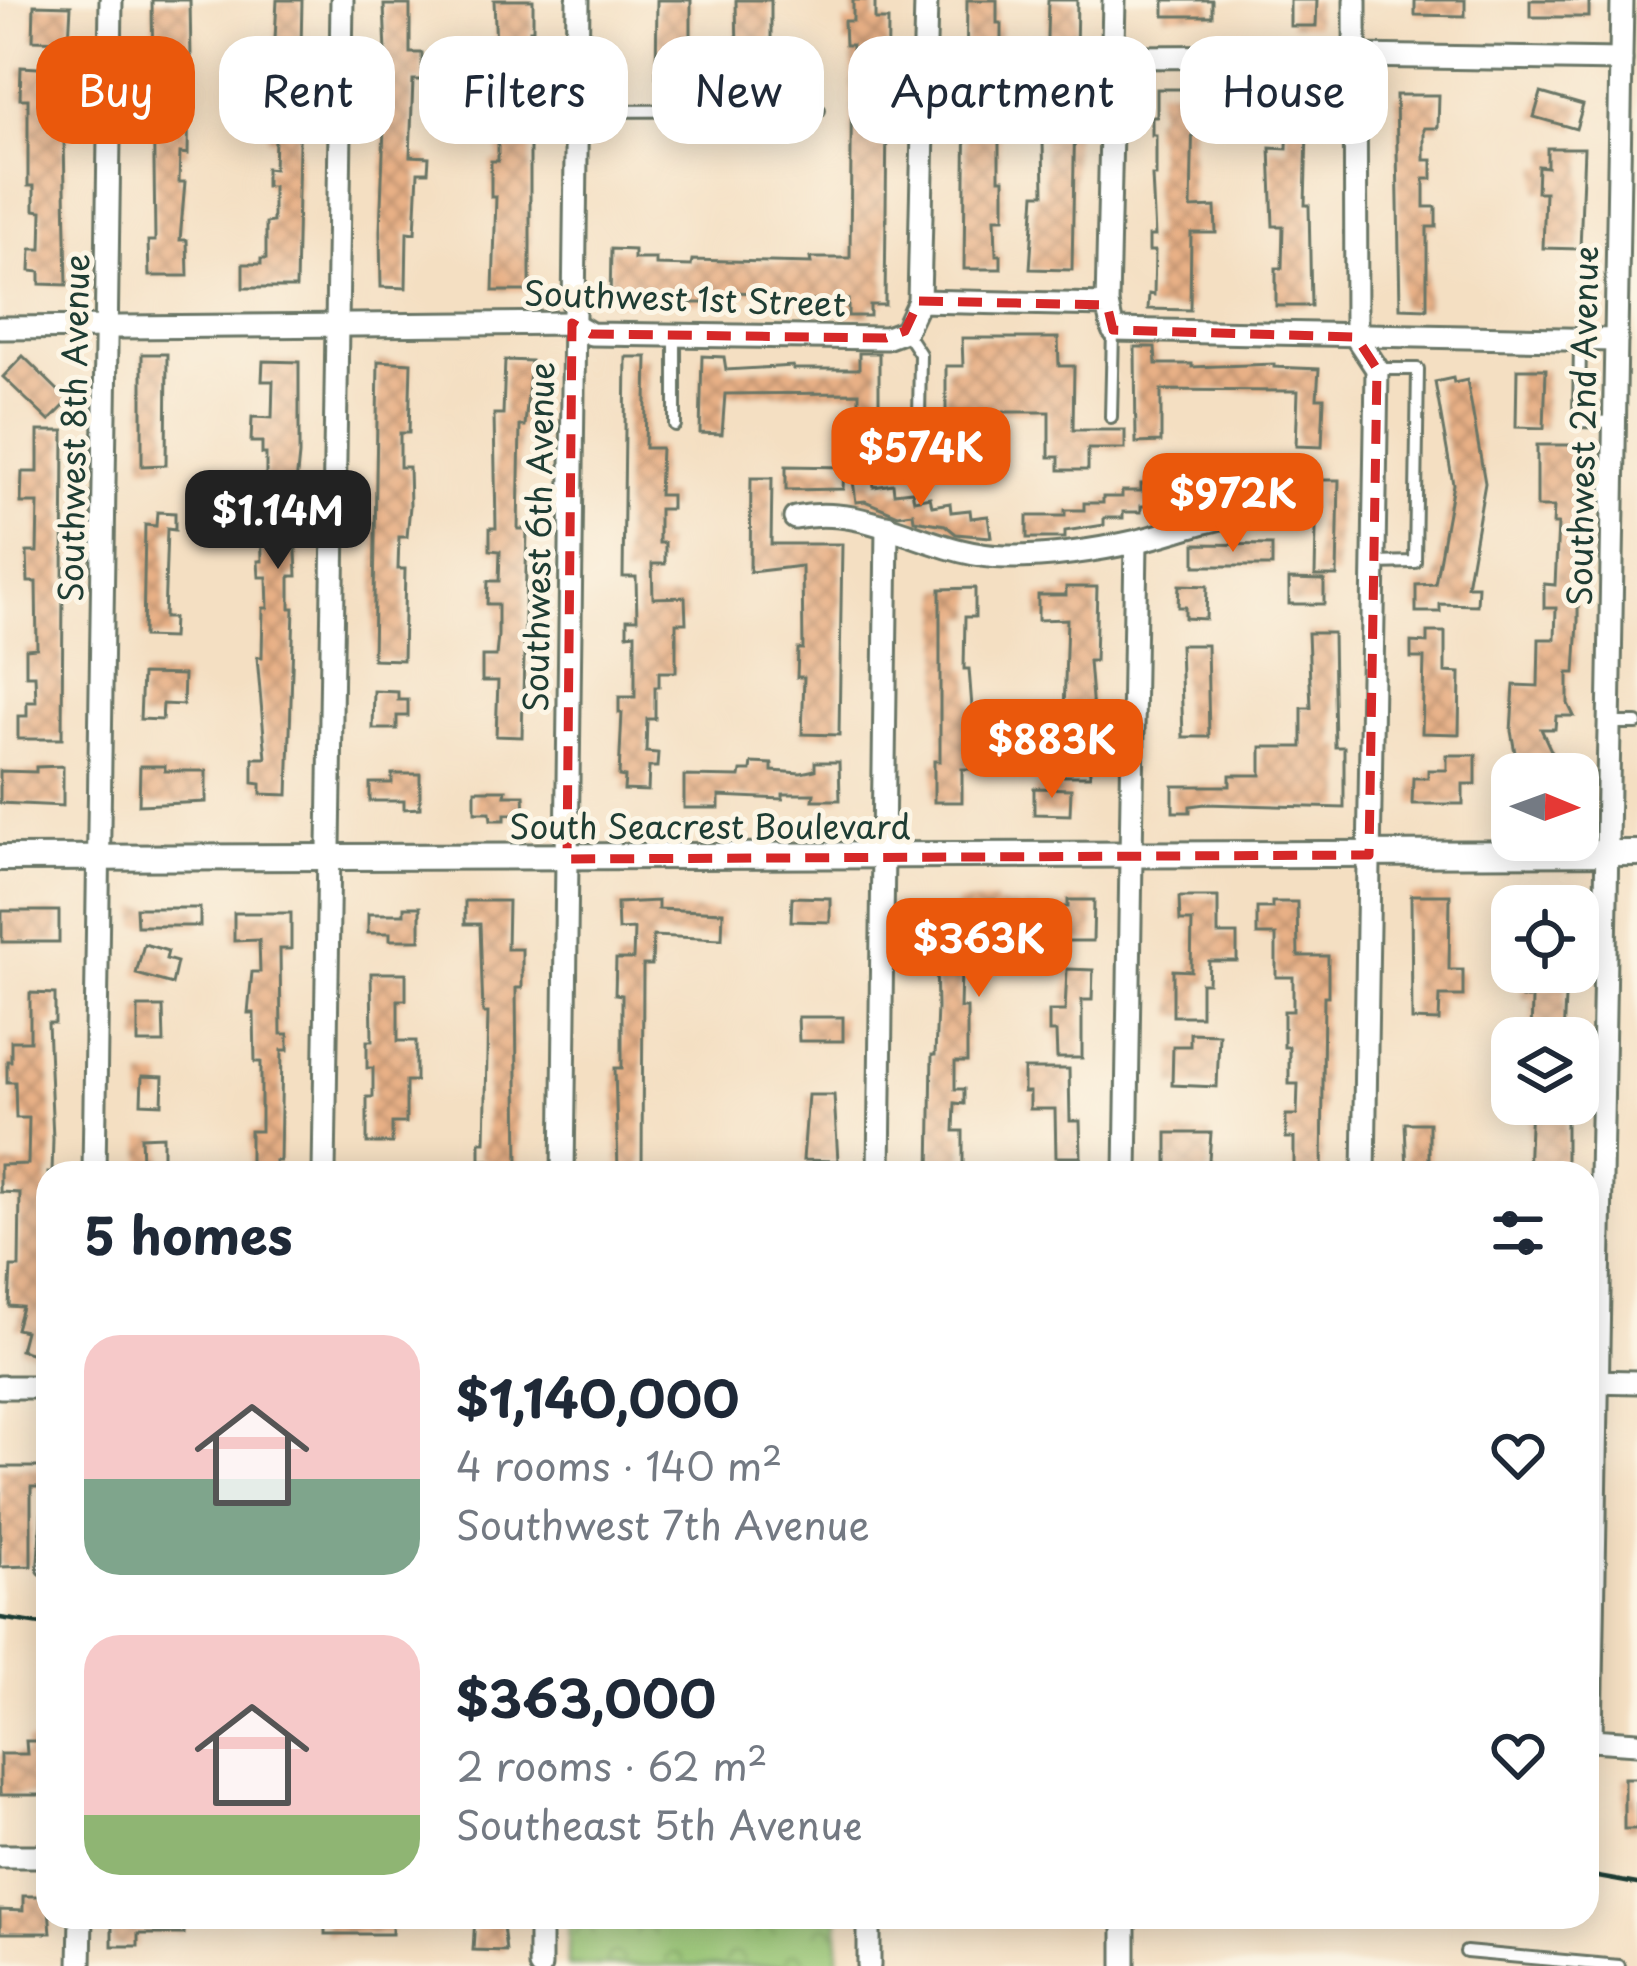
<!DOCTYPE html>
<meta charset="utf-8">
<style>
body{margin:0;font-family:"Playpen Sans",sans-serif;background:#f2f2f3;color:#1f2937;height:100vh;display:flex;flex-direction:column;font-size:45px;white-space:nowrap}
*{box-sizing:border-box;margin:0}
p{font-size:39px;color:#747a83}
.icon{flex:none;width:66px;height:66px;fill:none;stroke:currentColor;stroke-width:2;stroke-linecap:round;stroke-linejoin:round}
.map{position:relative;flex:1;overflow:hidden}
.panel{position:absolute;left:36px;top:1161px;width:1563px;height:768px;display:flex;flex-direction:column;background:#fff;border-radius:36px;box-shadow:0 6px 30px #0003}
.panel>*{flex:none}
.hud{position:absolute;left:36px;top:36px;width:1566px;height:108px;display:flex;gap:24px}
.needle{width:78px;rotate:91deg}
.controls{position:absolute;left:1491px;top:753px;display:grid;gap:24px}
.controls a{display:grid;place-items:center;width:108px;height:108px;border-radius:24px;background:#fff;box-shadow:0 6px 30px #0003;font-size:60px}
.price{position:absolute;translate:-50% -102px;padding:0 27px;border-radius:24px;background:#ea580c;color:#fff;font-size:39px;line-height:78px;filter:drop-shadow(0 3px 6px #0008)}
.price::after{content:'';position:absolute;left:50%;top:72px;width:36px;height:27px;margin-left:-18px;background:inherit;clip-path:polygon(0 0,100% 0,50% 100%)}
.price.current{background:#222;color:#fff}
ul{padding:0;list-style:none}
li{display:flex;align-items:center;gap:36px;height:300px;padding:0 48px}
li span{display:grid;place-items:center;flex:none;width:336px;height:240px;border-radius:36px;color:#555}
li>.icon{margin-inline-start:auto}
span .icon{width:144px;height:144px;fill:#fffc;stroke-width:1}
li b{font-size:51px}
h2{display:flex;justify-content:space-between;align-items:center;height:144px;padding:0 48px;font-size:51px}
.pill{padding:0 42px;border-radius:36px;background:#fff;box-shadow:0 6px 30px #0003;font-size:42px;line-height:108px}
.pill.current{background:#ea580c;color:#fff}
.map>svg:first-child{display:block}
</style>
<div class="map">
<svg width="1637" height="1966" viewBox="0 0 1637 1966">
<defs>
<pattern id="park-crowns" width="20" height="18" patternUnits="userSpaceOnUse" patternTransform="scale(3)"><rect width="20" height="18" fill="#98c674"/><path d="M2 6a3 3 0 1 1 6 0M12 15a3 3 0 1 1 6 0" fill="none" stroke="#7ba260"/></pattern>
<pattern id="building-cross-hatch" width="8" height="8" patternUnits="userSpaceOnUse" patternTransform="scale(3)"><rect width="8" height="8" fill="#e8b086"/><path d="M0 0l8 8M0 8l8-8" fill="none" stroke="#bb906e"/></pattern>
</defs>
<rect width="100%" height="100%" fill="#fcf5e5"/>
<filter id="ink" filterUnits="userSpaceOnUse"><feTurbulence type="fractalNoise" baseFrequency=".00833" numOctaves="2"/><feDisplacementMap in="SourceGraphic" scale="24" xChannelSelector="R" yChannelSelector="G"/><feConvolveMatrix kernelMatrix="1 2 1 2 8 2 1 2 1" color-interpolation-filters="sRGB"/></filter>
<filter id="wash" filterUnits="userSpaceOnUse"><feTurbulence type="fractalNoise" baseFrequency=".004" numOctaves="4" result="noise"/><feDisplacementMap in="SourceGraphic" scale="48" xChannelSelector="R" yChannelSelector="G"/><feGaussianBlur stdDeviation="2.7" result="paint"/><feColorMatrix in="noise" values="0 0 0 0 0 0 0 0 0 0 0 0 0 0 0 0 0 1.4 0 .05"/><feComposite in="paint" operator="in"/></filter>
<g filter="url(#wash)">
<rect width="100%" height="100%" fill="#f4dfc2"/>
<!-- park -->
<path fill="url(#park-crowns)" stroke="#5c8254" stroke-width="3" d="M569,1917h269v49h-270z"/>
<g id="blocks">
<!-- building -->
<g fill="url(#building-cross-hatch)">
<path d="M152,0h38l1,59h-10v26h8l-1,69 -8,-1 -1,29h6l-5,58h7l1,36h-39l-1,-35h7z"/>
<path d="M277,0h25l-6,288h-53v-24h18v-5h5v-36l7,-1v-36h-7v-18l8,1 1,-30h-7v-33h-10l1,-27h14z"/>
<path d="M494,0h39v30h-3v261h-37l3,-94h-5v-36h7v-65z"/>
<path d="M657,0h34v54h46l-1,-54h35v54l22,5v19l-41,3v9h-17v-12l-79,-1z"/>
<path d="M853,0h22v20h13l-3,285h-15v11h-22v-16l-85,2v-9l-33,-1 -25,1v10h-95l1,-54 23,1v9h22v6l35,1 1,-6 119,3 -1,-5h40l2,-213h-7l-1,-24h9z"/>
<path d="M967,0h30v23h4v36h-6l-1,70h5v50h5v39h-9l1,37h5v14h-37z"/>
<path d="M1048,0h29l-5,270 -42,-1 5,-75h9l-2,-106h-6v-15h10z"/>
<rect x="1164" y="0" width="48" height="16"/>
<path d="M1290,0h27l-1,26h-26z"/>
<path d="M1415,0h50v16l-50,-1z"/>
<rect x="1530" y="0" width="59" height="17"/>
<path d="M34,5l37,1 -2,35 -36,-1z"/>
<path d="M384,5h26v48h12v27h-9l-3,76 19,1 -1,15h-10l-3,61 -8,-1 -1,56 -25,-1 -1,-56 5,-130h3z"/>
<path d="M21,67l50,3v70h-7l3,145 -27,-1v-12l-10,-1 1,-22h10l1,-38 -8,-1v-24h-6v-87h-8z"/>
<path d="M1200,85h18v23h-25l-2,100 24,-1 1,26h-25l-1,77 -42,-1 1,-15 5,1 1,-44h-6v-15h6l-3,-60h4v-41h-4v-18h5v-28h43z"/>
<path d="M1291,87l24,1 -2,41h-6l-2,76h4l2,101h-35v-38h6l1,-42h-10l-3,-78 17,1 1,-39h-9v-16h12z"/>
<path d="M1541,93l42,12 -7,24 -42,-12z"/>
<path d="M1396,95h43l-1,33h-14v32h8v19h-8v28h12v20h-9v82l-27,-1z"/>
<path d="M1547,148h37l-4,101 -37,-1 2,-56h-8l1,-26 9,1z"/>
<path d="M962,338h96l1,28h15l-1,64h52v19h-37v21h-29v-13h-10v-45h-78l1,46h-39l1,-8 -75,-5v-52l-134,1 -3,40 -22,-1 2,-77 22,1 2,13 67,-4v3h66v-16h20v77h67v-64h17z"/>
<path d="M1135,347h20l1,17h36v3l82,-3v3l45,2 -2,29h7l-2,49 -26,-1 2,-55 -137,-1v52l-25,1z"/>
<path d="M142,354h25l-1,111 -24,1z"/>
<path d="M23,356l46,45 -20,20 -46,-44z"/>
<path d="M626,357h21l-2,91h16l-2,47h12v14h-12v34h6v21h-13l1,34 32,-1 1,26h-10v49h-17v15h-4v32h-8l-1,33 12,1 -1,14h-8l-1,24 -24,-1 1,-13 -6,-1 3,-63h-3v-16h16v-64l-8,1v-15h10l-1,-42h-13z"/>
<path d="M505,360l26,1 -6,65h-5l-2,103h9l-5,208 -26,-1 2,-55h-16v-25h14l2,-20v-32h-11l1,-23h11l1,-30 -10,-1v-22h6l-2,-114h9z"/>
<path d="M263,361l36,1v93l-5,48 3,73h-7v32h4l-6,187 -27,-1v-10l-8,-1v-25h13l-9,-101h5l1,-49h5l-1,-31h-8l-1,-16h4l-1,-50h5v-57h-4v-12h-11l1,-25 20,1 1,-37h-11z"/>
<path d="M378,361l33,2 -2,70h-9v34h9l1,39 -3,31h-8l-1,32h7l-2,91 -30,-1z"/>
<path d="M1517,369h29l-2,59 -28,-1z"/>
<path d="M1453,378l1,5 13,-3 18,103 -18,103h11l-1,19 -37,-1v8h-24v-27l19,-1 18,-100 -18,-102z"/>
<path d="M38,431h26l-2,308h-44v-23h9v-14h9l-1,-27h-9v-26l11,-1 -1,-66h-8l-1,-30h10l1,-49h-17l1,-31h16z"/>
<path d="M1537,445h42l-1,177 -3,51h-7v31l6,12h-18l-1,13h-14l21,45h-43l-8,-43 3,-46 24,1 1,-47h16l1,-31h-12v-24l11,1 3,-61h-5l1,-17h-17z"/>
<path d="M1267,463l1,7 36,-3 1,22 -39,3v-8l-47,3 1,6 -60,6v7h-19v6h-18v6h-19v7l-39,6v7h-38v-22h38v-6h19v-7h19v-6h19v-6h19v-7h19v-6h30v-10z"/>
<path d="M786,466l58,1 -1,22 -57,1z"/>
<path d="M751,478h21l-1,66h71l-3,191 -37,-1 2,-57h-7l1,-28h5l-1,-83 -52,6z"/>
<path d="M873,478l1,9 19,-3 1,9 18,-2 2,9 16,-3 2,9 18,-3 1,9 19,-2 1,8 17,-2 3,21 -35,-3 -11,-9 -31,-5 -1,-7 -15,2 -33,-14 -9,1 -3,-21z"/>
<path d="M1317,480h22l-2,96h-22z"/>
<path d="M157,512l18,1v17l-8,-1 -3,89h9l-1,20 -29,-1 2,-112 11,1z"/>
<path d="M1195,544l77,1v21h-77z"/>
<path d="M1289,579l35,1v24h-35z"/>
<path d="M1179,585l28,1 -1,33 -21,-1v-11h-7z"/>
<path d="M1066,587h31l-2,74h-6l4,51h-5l2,64h-28l5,-157 -29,1v-25h28z"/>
<path d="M975,588v29h-10l-1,52h5l6,77h25l1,23h-39v33h-28v-41h6v-172z"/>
<path d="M1427,632h18v40l15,1 -1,61 -37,-1 2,-75h-13v-16l16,1z"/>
<path d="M1308,633h25l2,114h9v61l-139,-4 -15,2v6h-17v-26h57v-11h31v-28h41v-39h9z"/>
<path d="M1180,645h27l2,92h-26z"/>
<path d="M142,674l42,1 -1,30 -20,-1 -1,16 -22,-1z"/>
<path d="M374,691l24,1v8h10v16h-11v13h-24z"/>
<path d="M1447,755h29v29h-13v20h-51l1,-26h15v-8h19z"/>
<path d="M815,762h24l1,38h-27l1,-6h-31v5l-64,-3v12h-35v-32l56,1 1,-6h10l1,-8 20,1v7l29,2 14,-3z"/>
<path d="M63,766v40l-63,-3v-32l36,1v-5z"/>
<path d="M140,766h25v5h41v31l-67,3z"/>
<path d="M392,774h28v34l-16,1v-8h-34v-18h22z"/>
<path d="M1034,788l37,1 -1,26 -36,-1z"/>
<path d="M475,790h31l-1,5h19l1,19h-20v6h-14l-1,-8h-15z"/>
<path d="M1546,893l45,1v12h-46z"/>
<path d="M1411,895h39l-1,75h14v26h-23l-1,25 -27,-1z"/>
<path d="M792,897l38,1v24l-39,-1z"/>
<path d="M1179,897h39v37h19v27h-28l-1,22h-7v33h-28v-46l18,1 1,-50h-12z"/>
<path d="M995,900l1,5 72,2v-7h26l-1,41h-60v-8h-16l1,-6 -56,2 -2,79h7v54h-12v27h9v15l-9,-1 -1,28h9v42h-33l2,-118h3l2,-47 -2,-100h22v-6z"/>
<path d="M465,901h43l-1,48h15v39h-6l2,181 -6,4h-23v-13h-9v-18h5l3,-129h-5l-3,-89h-15z"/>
<path d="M658,901v8l65,3 -1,27 -69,-3 -1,29h-9l-1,203 -24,1 -3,-101h7v-73l-7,-1 1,-35h17l1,-30 -16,1 -1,-27z"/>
<path d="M1272,902h25l1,54h30v40h-4l-2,177h-28v-35h-8v-23h11l1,-31h-9v-37h-5v-36h9v-34h-17v-42h-19v-27h15z"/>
<path d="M404,907h16v33h-30v-7h-22v-19h36z"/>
<path d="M136,908h64v18h-63z"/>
<rect x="2" y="911" width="57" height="31"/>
<path d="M234,913h57v36h-11l1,85h7v16h-6l-2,111h-5l1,12h-26v-42h11v-69h-6l-1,-49h-6l4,-41h8l-1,-32 -25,1z"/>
<path d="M144,944l24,7 -2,8 11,3 -5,22 -36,-10z"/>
<path d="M1067,969l26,1 -1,30h-10v58h-25l-1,-26h-7v-21h16z"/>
<path d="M1522,972h35v6h9l-3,60h-32l1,-40h-10z"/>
<path d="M371,973h35v27h-8v41h18v40h-10v42h-14v20h-25v-46h6v-29h-6v-27h5z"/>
<path d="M30,993l25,1v29h-7l5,116 -1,34h-4v171l-4,13 -24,-7 5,-19 -9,-2 6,-22 -13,-1 2,-39h8l1,-74 -20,-1v-27l28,-1 1,-46h-13l-1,-36h-8v-21h4v-20h19z"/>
<path d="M138,1007h25l1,36h-26z"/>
<path d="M798,1017h45v24h-44z"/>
<path d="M1190,1033l29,1 -2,53 -45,-2 1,-39h17z"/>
<path d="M1024,1069h45l1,52h10l1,36h-25l-1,-48h-25v-17h-6z"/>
<path d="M142,1076l21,1 -1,27 -21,-1z"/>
<path d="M808,1095h26l4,66 -35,-1z"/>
<path d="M1531,1104h35v69h-38z"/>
<path d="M1405,1123h24v50h-22z"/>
<path d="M1167,1133h44l-3,40h-41z"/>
<path d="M163,1136v27h-21l-1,-26z"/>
<path d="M0,1467h48v20h-17v79l-31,1z"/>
<path d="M26,1741h22v54h-48v-41h27z"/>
<rect x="1624" y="1778" width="13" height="51"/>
<path d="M23,1896h25l3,37h-51v-23l23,1z"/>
<path d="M112,1917h73l-1,17h-46v12h-26z"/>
<rect x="325" y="1917" width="67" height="17"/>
<path d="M475,1917h27l4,34 -33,-1z"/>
</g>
</g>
</g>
<g filter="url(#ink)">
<use href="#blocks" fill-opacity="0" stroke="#6a7666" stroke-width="3"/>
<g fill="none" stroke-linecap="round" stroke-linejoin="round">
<!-- service casing -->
<g stroke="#6a7666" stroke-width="16">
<g id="service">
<path d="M576,111l243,-1"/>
<path d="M905,331l15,23 -1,66"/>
<path d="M1580,339l-1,82 35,1"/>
<path d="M1111,417l2,-87"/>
<path d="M675,425v-90"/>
<path d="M1374,563l41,-1 3,-193h-41"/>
<path d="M1608,723h29"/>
<path d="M44,1569l4,-59"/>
<path d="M1466,1952l153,14"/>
</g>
</g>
<!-- minor casing -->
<g stroke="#6a7666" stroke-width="27">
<g id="minor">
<path d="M1355,0l1,337 21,32 -13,804"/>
<path d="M1622,0l-31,1740 46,3"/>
<path d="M1113,57l241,-1 267,4"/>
<path d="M919,301l7,-301"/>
<path d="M1107,305l7,-305"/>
<path d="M0,328l572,-5 19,11 295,4 19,-7 14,-30 188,4 6,25 503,10"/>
<path d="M795,518c77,-16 140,41 215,39 40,0 88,-7 128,-16 46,-11 86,-30 134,-27"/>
<path d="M94,1173l17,-1173"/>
<path d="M324,1173l18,-1173"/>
<path d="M563,1173l15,-1173"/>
<path d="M879,1173l8,-647"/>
<path d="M1126,1173l10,-631"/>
<path d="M1587,1381l50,1"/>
<path d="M0,1387h48"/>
<path d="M0,1856h48"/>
<path d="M1124,1917v49"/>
<path d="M80,1966l1,-49"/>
<path d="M540,1966v-49"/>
<path d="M869,1966v-49"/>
</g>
</g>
<!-- tertiary casing -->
<g stroke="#6a7666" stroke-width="30">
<path id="tertiary" d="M0,858l1637,-5"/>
</g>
<!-- service -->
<use href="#service" stroke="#fff" stroke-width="10"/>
<!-- minor -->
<use href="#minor" stroke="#fff" stroke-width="21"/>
<!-- tertiary -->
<use href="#tertiary" stroke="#fff" stroke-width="24"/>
<!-- rail -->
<g stroke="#1f3d34" stroke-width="4.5">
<path d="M0,1618l48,7"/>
<path d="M1587,1875l50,9"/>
</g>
</g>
</g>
<!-- marked area -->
<path fill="none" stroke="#d62828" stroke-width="9" stroke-dasharray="24 15" stroke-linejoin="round" d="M919,301l188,4 6,25 243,7 21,32 -8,486 -802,4 5,-536 19,11 295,4 19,-7z"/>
<g text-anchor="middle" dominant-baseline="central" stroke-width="10" stroke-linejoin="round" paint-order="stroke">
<!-- street labels -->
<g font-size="33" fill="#1f3d34" stroke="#fcf5e5">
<text transform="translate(685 297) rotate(2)">Southwest 1st Street</text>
<text transform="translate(1581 426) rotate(-89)">Southwest 2nd Avenue</text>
<text transform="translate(72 428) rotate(-89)">Southwest 8th Avenue</text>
<text transform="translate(537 537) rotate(-89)">Southwest 6th Avenue</text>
<text x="710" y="825">South Seacrest Boulevard</text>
</g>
</g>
</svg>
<div class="controls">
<a><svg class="needle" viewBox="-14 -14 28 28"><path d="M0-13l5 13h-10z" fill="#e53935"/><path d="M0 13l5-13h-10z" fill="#747a83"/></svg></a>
<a><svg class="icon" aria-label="locate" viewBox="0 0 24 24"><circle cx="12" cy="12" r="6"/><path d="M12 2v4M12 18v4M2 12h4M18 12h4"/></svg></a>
<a><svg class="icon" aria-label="layers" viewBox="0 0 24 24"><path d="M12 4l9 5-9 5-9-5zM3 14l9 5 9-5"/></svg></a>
</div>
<b class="price" style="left:921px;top:509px">$574K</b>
<b class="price" style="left:1233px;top:555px">$972K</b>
<b class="price current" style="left:278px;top:572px">$1.14M</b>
<b class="price" style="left:1052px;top:801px">$883K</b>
<b class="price" style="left:979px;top:1000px">$363K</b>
<div class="hud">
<a class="pill current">Buy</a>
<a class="pill">Rent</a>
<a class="pill">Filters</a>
<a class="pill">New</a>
<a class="pill">Apartment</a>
<a class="pill">House</a>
</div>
<section class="panel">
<h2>5 homes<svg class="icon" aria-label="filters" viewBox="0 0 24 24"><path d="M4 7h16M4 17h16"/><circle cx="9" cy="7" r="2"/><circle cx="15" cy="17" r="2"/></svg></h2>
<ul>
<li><span style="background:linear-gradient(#f6c9c9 60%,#7fa58c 0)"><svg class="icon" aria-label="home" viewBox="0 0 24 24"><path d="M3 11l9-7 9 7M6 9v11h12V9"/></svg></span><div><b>$1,140,000</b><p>4 rooms · 140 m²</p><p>Southwest 7th Avenue</p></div><svg class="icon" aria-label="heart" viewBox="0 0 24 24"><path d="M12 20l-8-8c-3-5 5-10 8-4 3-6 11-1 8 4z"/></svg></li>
<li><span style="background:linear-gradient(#f6c9c9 75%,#8fb573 0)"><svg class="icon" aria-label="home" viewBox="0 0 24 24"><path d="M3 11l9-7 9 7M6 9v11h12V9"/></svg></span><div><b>$363,000</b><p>2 rooms · 62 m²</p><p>Southeast 5th Avenue</p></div><svg class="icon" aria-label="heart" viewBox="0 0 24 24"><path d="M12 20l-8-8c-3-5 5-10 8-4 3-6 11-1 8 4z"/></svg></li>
</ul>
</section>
</div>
